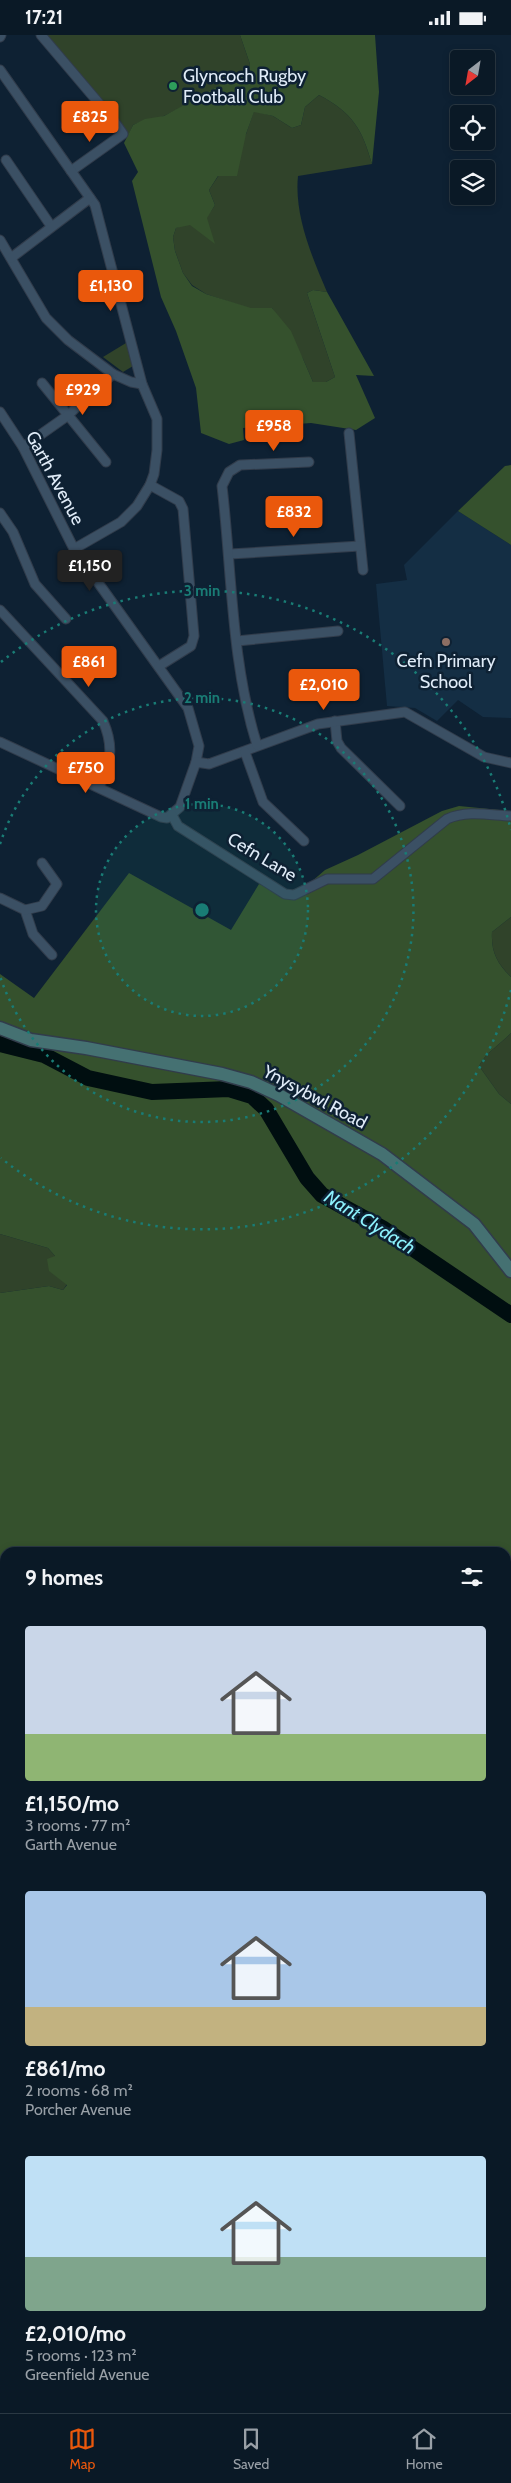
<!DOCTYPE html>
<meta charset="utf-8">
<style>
body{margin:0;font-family:Cabin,sans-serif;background:#182632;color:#f1f3f6;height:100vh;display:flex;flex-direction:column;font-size:19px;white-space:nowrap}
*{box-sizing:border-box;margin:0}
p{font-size:16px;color:#99a0a7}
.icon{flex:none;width:28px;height:28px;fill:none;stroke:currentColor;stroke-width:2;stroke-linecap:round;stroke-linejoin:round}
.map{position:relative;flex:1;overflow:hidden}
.details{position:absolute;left:0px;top:1512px;width:511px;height:866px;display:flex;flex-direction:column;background:#0a1926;border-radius:15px 15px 0 0;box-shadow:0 2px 8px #0003,0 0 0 1px #2a3843}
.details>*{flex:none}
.needle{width:32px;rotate:211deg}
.fabs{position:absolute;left:450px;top:15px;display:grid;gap:10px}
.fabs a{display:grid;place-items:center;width:45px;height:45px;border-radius:5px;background:#0a1926;box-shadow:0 2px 8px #0003,0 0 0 1px #2a3843;font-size:25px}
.price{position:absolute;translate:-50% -42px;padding:0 11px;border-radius:5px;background:#ea580c;color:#fff;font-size:16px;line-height:32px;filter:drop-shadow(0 1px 2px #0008)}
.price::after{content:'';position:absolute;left:50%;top:30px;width:15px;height:11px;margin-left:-8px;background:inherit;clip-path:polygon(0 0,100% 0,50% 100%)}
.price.active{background:#222;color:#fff}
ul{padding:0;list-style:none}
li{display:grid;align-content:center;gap:10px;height:265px;padding:0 25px}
li span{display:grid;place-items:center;height:155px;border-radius:5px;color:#555}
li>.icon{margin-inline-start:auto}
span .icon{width:90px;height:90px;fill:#fffc;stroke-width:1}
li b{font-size:21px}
h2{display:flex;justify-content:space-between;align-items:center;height:60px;padding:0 25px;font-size:21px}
.status{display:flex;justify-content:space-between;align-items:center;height:35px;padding:0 25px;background:#0a1926;direction:ltr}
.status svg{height:14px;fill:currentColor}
.tabs{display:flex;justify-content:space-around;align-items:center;height:70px;border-top:1px solid #2a3843;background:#0a1926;font-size:14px;color:#99a0a7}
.tabs a{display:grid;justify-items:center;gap:2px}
.tabs .active{color:#ea580c}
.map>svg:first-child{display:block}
</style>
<div class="status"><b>17:21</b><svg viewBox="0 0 49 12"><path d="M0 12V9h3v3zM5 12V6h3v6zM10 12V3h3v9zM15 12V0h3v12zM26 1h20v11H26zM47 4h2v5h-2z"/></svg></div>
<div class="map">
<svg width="511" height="2378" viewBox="0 0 511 2378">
<rect width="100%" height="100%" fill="#0e2133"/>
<!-- built -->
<path fill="#142e44" d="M458,476l53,34v173l-28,-1 -25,-17 -21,21 -22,-13 -28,-2 -11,-122 31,-4 -3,-15z"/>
<!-- green -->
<g fill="#30432a">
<path d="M45,0h195l10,29 -3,12c-30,6 -53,26 -81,39 -10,5 -22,5 -33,10l-5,11 -7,-14z"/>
<path d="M319,60c34,18 43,34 53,69l-74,12c-4,39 14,81 29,116l-14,-2 -6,3 28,84 -9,5h-13l-10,-23 -31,-51 -21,1 -45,-15 -14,-9 -9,-12 -8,-22 -2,-14 3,-9c18,-7 27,-3 39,-23l-6,-15 37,-56 8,-23 19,5 19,12 9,-3 4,-18z"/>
<path d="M126,308l7,23 -10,6 -20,-15z"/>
<path d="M511,882v60c-14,-14 -20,-25 -19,-45z"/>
<path d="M511,998v71l-12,-10 -20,-28c7,-14 21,-21 32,-33z"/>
<path d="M0,1199l48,14 7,8 -5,15 17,13 -4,6 -14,-4 -49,7z"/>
<path d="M5,1566v314l-5,-2v-308z"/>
<path d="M0,2224l5,5v145h456l14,3 2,-3h29v-97l5,-6v107h-511z"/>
</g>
<!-- forest -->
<g fill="#35512d">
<path d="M240,0h135l4,57 -7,72c-10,-35 -19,-51 -53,-69l-14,12 -4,18 -9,3 -19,-12 -19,-4 -8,22 -9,42h-19l-9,14 6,15 -8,13 8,26 -25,-19 -14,3 -3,9 2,14 8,22 9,13 14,8 45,14h21l19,23 22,51h13l9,-5 -28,-84 6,-3 14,2 47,84 -18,-1 19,43 -19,12 -45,-7 -68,5 1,12 -15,4 -28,-11 -5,-45 -20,-57 -15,-34 -29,-116 6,-9 -14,-29 9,-18 12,-6 19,-3 65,-36 18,-4 3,-12z"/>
<path d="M511,430v80l-53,-34 47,-45z"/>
<path d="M459,771l52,5v106l-19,15c-1,20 5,31 19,45v56c-11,12 -25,19 -32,33l20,28 12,10v1202l-5,6v-759h-501v48l-5,4v-312l49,-7 14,4 4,-5 -18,-14 -2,-12 8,-3 -7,-8 -48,-14v-260l34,24 95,-125 102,57 28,-46 38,10 28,-24 33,-15 84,-44z"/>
</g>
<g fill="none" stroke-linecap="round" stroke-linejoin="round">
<!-- river -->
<path stroke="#000e10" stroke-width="16" d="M0,1009l44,11 44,23 64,14 77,-3 23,7 14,13 41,69 15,17 62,34 127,86"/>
<!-- street casing -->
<g stroke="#313c4b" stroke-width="11">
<g id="street">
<path d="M41,0l73,86 9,13 -52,37"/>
<path d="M0,2l1,-2"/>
<path d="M0,35l95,135 47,179 15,35v31l-3,24 -4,11 -13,21 -16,16 -47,27"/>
<path d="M6,125l45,66"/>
<path d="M0,205l46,78 22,22 45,34 18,8 11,2"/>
<path d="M11,223l79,-60"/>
<path d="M42,348l64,79"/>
<path d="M0,377l23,35 51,102 114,159 11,38 -3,16"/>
<path d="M349,398l14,137"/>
<path d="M23,412l44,-31 46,-42"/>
<path d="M150,450l29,16 4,8 11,127 -3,10 -32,20"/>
<path d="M0,478l13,19 22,52 31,35"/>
<path d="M230,519l130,-8"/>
<path d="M0,575l103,111c11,25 8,42 -4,66"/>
<path d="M237,606l101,-10"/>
<path d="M335,686l2,20 4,7 59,58"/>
<path d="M0,707l161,75 6,1 13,-11 16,-45 13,2 109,-40 87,-12 79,45 27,6"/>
<path d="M257,710c-26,-83 -25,-173 -35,-259l7,-14 11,-7 69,-3"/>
<path d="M245,717l18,50 41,39"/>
<path d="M172,780l6,11 107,68 9,1 33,-16h46l74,-60c20,-9 42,-4 64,-3"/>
<path d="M0,863l25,12 8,24 19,21"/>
<path d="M25,875l17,-4 15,-22 -15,-21"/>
</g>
</g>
<!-- secondary casing -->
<g stroke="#313c4b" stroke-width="15">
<path id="secondary" d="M0,993l31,12 55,8 136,26 29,8 28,13 103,59 92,70 37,47"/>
</g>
<!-- street -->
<use href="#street" stroke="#3b5064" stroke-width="9"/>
<!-- secondary -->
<use href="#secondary" stroke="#457172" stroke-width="12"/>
</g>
<!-- distance rings -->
<circle cx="202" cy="875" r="106" fill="#197c75" fill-opacity=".12"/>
<g fill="none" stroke="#197c75" stroke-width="2.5" stroke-dasharray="2.5 5">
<circle cx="202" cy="875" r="106"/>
<path d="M0 809A212 212 0 1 1 0 941"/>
<path d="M511 955A319 319 0 0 1 1 1123M1 627A319 319 0 0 1 511 795"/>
</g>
<!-- markers -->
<circle fill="#2e9e5b" stroke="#0e2133" stroke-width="2" cx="173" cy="51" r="5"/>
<circle fill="#8d6e63" stroke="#0e2133" stroke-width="2" cx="446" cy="607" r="5"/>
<g text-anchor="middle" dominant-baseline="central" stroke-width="5" stroke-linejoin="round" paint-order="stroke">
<!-- poi labels -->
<g font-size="18" fill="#e0ecf8" stroke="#0e2133" text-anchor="start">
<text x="183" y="41">Glyncoch Rugby<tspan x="183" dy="21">Football Club</tspan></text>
<text x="446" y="626" text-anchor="middle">Cefn Primary<tspan x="446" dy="21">School</tspan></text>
</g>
<!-- street labels -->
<g font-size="18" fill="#e0ecf8" stroke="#0e2133">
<text transform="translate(55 443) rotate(62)">Garth Avenue</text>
<text transform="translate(262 822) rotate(31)">Cefn Lane</text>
<text transform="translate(315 1062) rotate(28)">Ynysybwl Road</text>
</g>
<!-- water labels -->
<g font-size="19" font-style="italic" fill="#8df2fd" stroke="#0e2133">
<text transform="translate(370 1187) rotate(32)">Nant Clydach</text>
</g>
</g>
<circle cx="202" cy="875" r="8" fill="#197c75" stroke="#0e2133" stroke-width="2.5"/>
<g font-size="15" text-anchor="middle" font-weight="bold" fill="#197c75" stroke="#0e2133" stroke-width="5" stroke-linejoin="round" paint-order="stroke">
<text x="202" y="561">3 min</text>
<text x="202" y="668">2 min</text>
<text x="202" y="774">1 min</text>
</g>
</svg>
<div class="fabs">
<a><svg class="needle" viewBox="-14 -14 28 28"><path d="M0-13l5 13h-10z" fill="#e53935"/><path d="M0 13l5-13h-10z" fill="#99a0a7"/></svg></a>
<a><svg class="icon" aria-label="locate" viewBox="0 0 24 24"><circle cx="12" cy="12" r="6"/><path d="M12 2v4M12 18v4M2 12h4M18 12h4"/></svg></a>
<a><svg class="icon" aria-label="layers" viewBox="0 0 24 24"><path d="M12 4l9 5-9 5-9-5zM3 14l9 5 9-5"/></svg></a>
</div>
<b class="price" style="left:90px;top:108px">£825</b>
<b class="price" style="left:111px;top:277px">£1,130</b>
<b class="price" style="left:83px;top:381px">£929</b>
<b class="price" style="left:274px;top:417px">£958</b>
<b class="price" style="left:294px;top:503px">£832</b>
<b class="price active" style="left:90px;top:557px">£1,150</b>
<b class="price" style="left:89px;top:653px">£861</b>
<b class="price" style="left:324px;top:676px">£2,010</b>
<b class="price" style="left:86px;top:759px">£750</b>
<section class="details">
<h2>9 homes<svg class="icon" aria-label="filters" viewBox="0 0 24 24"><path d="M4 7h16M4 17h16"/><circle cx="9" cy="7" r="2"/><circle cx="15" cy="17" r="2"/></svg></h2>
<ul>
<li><span style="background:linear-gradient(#c9d6e8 70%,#8fb573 0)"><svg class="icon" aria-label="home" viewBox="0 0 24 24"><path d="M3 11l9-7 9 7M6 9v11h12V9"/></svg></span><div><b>£1,150/mo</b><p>3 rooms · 77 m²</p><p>Garth Avenue</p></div></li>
<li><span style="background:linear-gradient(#a9c7e8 75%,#c2b280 0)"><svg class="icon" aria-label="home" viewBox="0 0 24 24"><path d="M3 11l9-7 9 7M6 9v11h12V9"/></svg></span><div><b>£861/mo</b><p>2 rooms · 68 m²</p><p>Porcher Avenue</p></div></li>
<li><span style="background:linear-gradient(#bfe0f5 65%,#7fa58c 0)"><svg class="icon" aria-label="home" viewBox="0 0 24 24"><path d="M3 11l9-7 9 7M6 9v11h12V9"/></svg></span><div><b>£2,010/mo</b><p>5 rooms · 123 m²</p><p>Greenfield Avenue</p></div></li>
</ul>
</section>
</div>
<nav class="tabs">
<a class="active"><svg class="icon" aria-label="map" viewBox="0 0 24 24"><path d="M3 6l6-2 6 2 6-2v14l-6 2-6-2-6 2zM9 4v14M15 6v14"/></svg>Map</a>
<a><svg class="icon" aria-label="saved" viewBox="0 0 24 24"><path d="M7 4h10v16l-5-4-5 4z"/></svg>Saved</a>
<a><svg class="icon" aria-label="home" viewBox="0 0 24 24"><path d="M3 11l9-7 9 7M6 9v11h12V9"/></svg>Home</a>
</nav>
